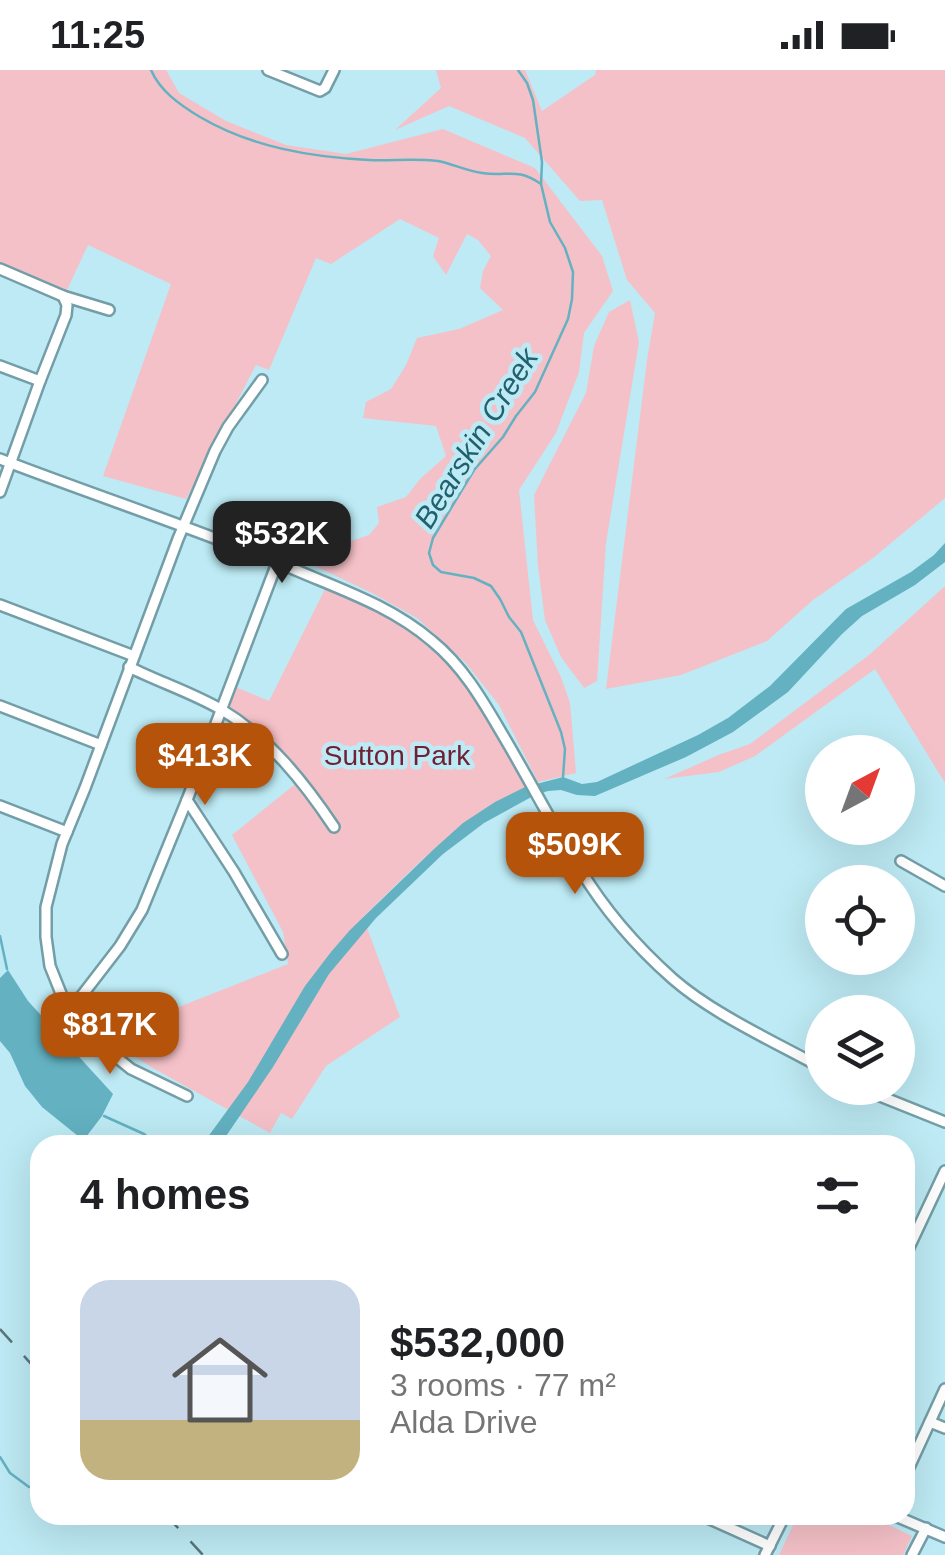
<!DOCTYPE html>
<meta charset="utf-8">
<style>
body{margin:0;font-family:Helvetica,sans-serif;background:#f6f6f6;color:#202124;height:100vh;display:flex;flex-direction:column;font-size:38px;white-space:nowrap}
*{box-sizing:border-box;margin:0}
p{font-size:32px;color:#757577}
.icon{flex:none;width:55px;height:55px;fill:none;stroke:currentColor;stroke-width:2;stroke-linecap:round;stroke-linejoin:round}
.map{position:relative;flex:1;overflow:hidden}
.side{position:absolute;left:30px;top:1065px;width:885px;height:390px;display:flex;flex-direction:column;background:#fff;border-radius:30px;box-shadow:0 10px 40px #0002}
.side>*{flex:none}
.needle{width:65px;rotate:41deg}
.fabs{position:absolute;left:805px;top:665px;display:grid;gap:20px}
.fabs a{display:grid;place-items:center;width:110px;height:110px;border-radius:50%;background:#fff;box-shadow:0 10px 40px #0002;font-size:50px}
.price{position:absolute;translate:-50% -85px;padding:0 22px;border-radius:20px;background:#b45309;color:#fff;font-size:32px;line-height:65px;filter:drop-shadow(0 2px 5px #0008)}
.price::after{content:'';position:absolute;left:50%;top:60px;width:30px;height:22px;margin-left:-15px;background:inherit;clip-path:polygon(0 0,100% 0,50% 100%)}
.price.current{background:#222;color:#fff}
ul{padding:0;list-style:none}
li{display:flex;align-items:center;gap:30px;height:250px;padding:0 50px}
li span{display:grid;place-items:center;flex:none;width:280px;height:200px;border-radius:30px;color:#555}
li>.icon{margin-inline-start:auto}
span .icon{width:120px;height:120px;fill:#fffc;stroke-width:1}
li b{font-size:42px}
h2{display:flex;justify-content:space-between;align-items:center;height:120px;padding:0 50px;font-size:42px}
.status{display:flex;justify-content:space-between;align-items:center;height:70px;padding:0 50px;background:#fff;direction:ltr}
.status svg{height:28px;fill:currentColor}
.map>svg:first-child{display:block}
</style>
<div class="status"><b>11:25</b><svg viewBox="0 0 49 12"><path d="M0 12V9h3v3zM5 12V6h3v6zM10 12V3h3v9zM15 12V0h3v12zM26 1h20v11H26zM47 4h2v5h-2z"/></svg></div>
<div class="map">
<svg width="945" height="1485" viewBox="0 0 945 1485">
<rect width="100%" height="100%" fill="#bdeaf4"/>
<!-- green -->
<g fill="#f5c1c8">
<path d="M0,0h166l13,23 47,28 60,24 60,9 97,-25 92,39 67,88 11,35 -29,42 -5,39 -23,61 -37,57 14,130 28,57 9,26 6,70 -38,9 -39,-77 -34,-43 -48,-44 -45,-25 -59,-28 6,-13 50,-17 10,-12 -2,-16 29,-10 14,-18 26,-23 -10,-30 -73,-8 3,-16 25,-13 15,-24 11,-27 42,-9 44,-19 -23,-22 3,-17 8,-15 -13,-16 -11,-6 -21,41 -13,-19 6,-18 -39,-19 -69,45 -15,-6 -47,112 -13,-5 -70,134 -83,-23 68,-192 -83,-39 -21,45 -67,-25z"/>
<path d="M436,0h89l17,41 53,-36 1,-5h349v428l-72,60 -60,42 -46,41 -86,34 -75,14 41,-329 8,-47 -28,-33 -25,-80 -22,1 -55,-63 -76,-32 -54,24 46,-42z"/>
<path d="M630,230l9,42 -33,201 -9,138 -13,7 -23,-31 -16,-37 -7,-54 -4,-71 52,-102 8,-47 15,-34z"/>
<path d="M945,516v197l-70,-114 -120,87 -36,16 -55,7 57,-25 29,-10 119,-89z"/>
<path d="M325,519l51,20 33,22 37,31 31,39 48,86c-67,33 -109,79 -162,130l37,100 -74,49 -34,53 -11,-6 -11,20 -119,-66 -46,-31 183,-72 -5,-32 -51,-97 72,-58 -28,-30 -51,-39 8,-22 36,15z"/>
<path d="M798,1445h70l44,21 -9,19h-124z"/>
</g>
<!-- water -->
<g fill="#63b1c1">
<path d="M945,473v19l-30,23 -53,31 -20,18 -54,58 -55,40 -47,25 -91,39 -18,-1 -16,-5 -13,1 -13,4 -51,28 -41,31 -67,64 -47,56 -56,93 -53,78h-18l46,-63 57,-96 26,-34 19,-22 84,-81 29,-26 32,-21 30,-15 38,-10 19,7 15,-2 101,-47 30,-17 42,-32 76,-77 65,-37 23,-17z"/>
<path d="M8,900l20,31 85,93 -11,22 -16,21 -8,-1 -36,-29 -17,-21 -15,-33 -10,-12v-63z"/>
</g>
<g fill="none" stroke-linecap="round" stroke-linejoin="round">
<!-- stream -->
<g stroke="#63b1c1" stroke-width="2.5">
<path d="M151,0c9,21 29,35 49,47 51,30 110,40 169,43 23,1 46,-2 69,1 15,3 29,10 44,12 26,4 34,-6 59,11l9,38 15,26 8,24 -1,27 -4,20 -33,73 -19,24 -13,21 -29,33 -41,68 -4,15 4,12 8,7 33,6 17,8 9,13 9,18 12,15 40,100 4,17 -2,28"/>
<path d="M518,0l9,13 6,17 9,62 -1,22"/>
<path d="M0,866l7,33"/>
<path d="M104,1046l40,18 13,11"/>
<path d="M0,1387l10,16 19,14"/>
</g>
<!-- minor casing -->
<g stroke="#749ea7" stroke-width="14">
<g id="minor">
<path d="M268,0l52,21 5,-3 9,-18"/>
<path d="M0,199l63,27 46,14"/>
<path d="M0,296l40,15"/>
<path d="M0,389c99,38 200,71 298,112 47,20 94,36 134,70 32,26 52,62 72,96 26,44 49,89 76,132 24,40 58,79 93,110 40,35 102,63 149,89"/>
<path d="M0,422l40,-111 26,-66 1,-10 -4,-9"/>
<path d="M0,535l134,51"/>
<path d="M129,597c30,15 64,26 93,43 47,28 82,72 112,117"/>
<path d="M0,636l101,39"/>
<path d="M187,730l47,72 48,82"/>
<path d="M0,736l67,26"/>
<path d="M901,791l44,25"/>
<path d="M68,941l5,-4 47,-61 22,-36 45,-110 90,-237"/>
<path d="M860,1018l85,34"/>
<path d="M187,1026l-56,-27 -36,-29 -27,-29 -18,-45 -4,-29v-30l16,-63 23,-56 93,-249 37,-88 13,-24 34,-47"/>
<path d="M905,1186l40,-85"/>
<path d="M930,1352l15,6"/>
<path d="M905,1406l40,-87"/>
<path d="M701,1445l69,31"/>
<path d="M893,1445l52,22"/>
<path d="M765,1485l20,-40"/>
<path d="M912,1485l14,-27"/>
</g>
</g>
<!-- minor -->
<use href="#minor" stroke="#fff" stroke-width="9"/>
<!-- rail -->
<g stroke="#5a757b" stroke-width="2.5" stroke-dasharray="18 18" stroke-linecap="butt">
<path d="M0,1259l40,45"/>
<path d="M166,1445l37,40"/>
</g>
</g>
<g text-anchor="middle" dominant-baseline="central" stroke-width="9" stroke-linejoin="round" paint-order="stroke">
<!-- park labels -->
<g font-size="28" fill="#6f2134" stroke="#bdeaf4">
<text x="397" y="685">Sutton Park</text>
</g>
<!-- water labels -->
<g font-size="30" font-style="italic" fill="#21616d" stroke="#bdeaf4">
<text transform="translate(476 368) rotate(-58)">Bearskin Creek</text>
</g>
</g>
</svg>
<div class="fabs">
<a><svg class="needle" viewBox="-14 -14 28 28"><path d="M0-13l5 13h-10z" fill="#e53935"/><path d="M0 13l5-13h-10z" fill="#757577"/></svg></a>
<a><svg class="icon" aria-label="locate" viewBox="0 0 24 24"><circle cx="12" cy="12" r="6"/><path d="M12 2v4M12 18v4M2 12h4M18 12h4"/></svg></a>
<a><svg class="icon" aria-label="layers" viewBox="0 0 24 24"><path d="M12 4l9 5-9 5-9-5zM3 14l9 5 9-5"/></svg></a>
</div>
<b class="price current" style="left:282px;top:516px">$532K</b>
<b class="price" style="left:205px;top:738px">$413K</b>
<b class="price" style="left:575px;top:827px">$509K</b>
<b class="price" style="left:110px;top:1007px">$817K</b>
<section class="side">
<h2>4 homes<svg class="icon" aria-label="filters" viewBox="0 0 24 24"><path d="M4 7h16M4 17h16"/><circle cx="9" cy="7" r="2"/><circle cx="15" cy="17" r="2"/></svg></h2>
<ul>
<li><span style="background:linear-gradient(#c9d6e8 70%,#c2b280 0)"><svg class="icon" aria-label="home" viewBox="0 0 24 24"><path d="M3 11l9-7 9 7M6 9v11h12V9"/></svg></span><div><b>$532,000</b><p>3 rooms · 77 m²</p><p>Alda Drive</p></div></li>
</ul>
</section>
</div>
